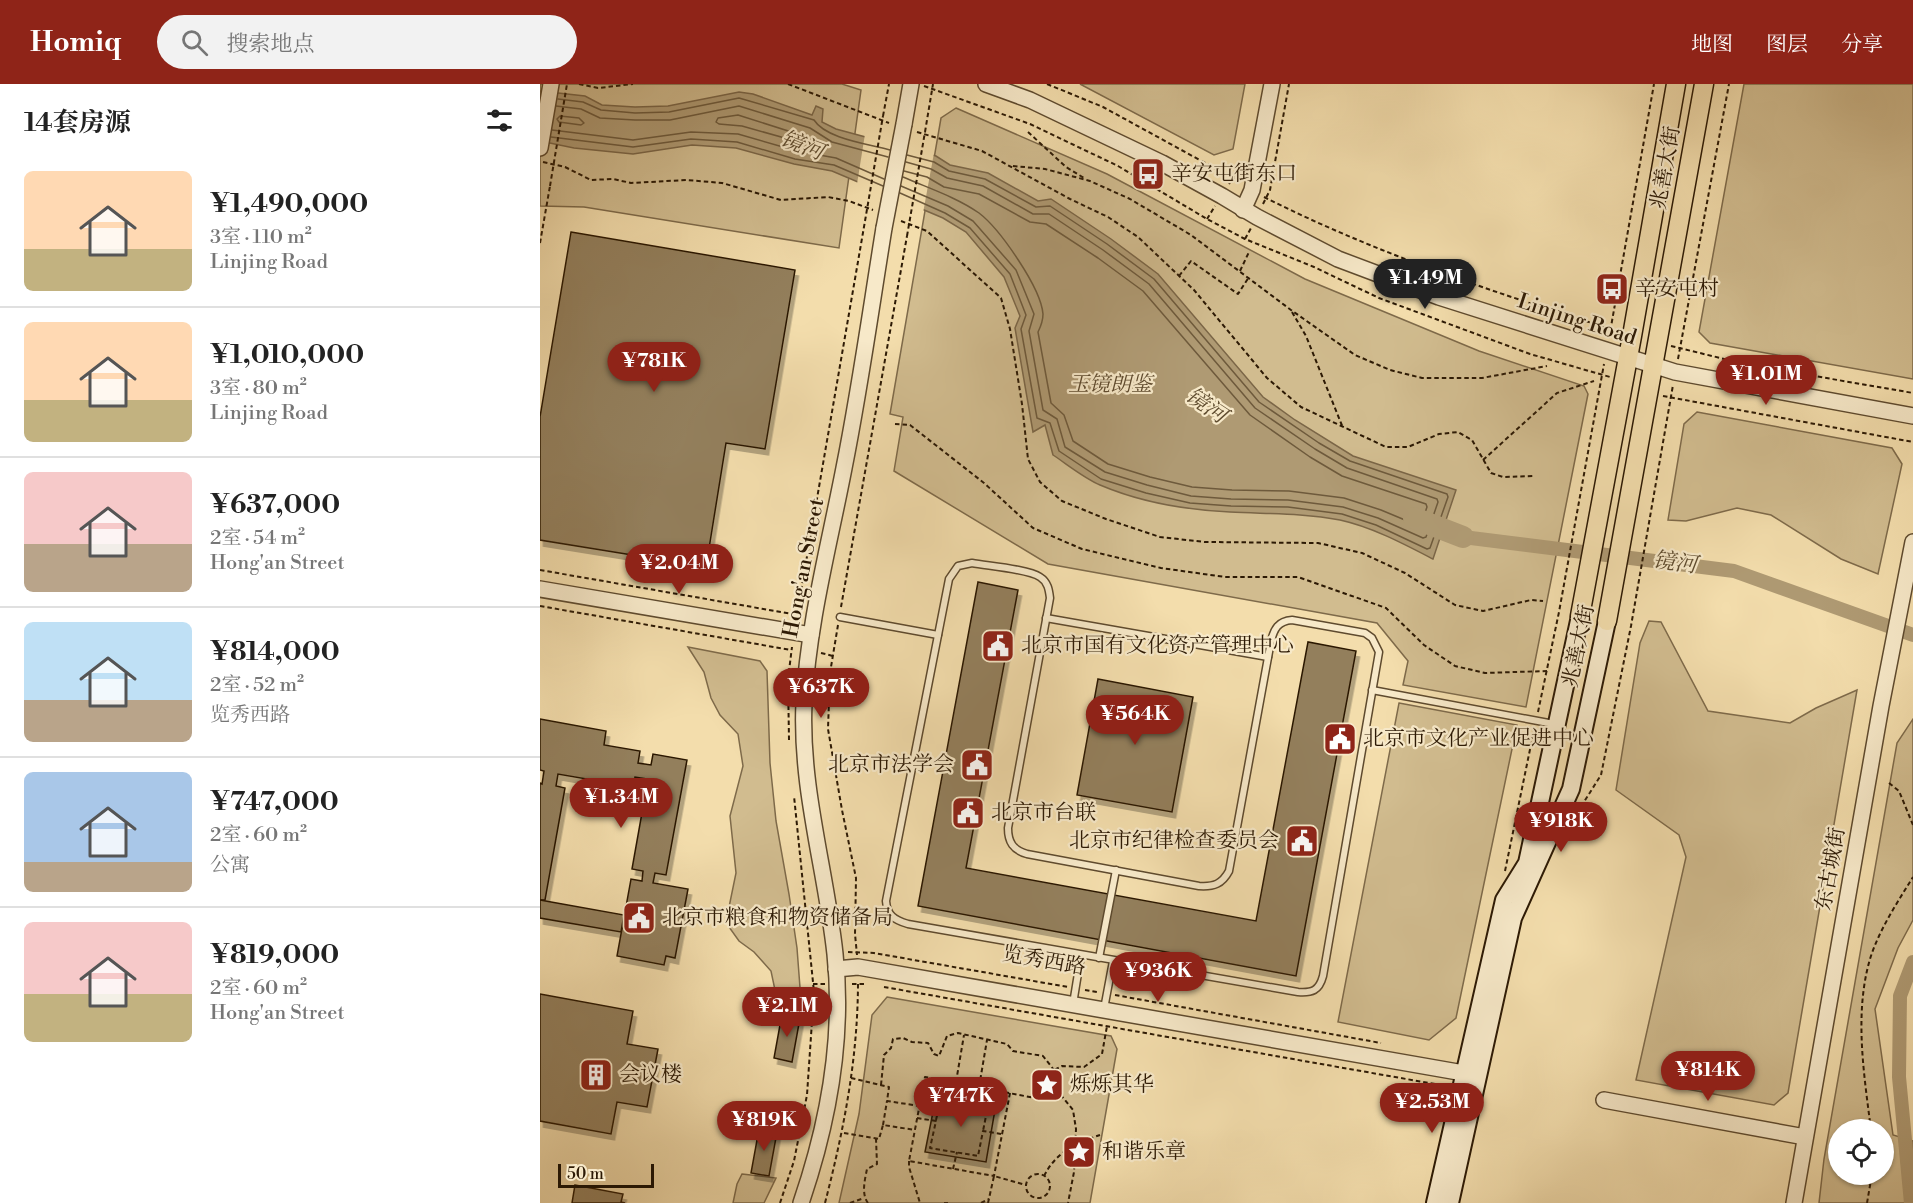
<!DOCTYPE html>
<html lang="zh">
<meta charset="utf-8">
<style>
body{margin:0;font-family:"Libre Bodoni","Noto Serif SC",serif;background:#f2f2f2;color:#222;height:100vh;display:flex;flex-direction:column;font-size:22px;white-space:nowrap}
*{box-sizing:border-box;margin:0}
p{font-size:20px;color:#767676}
.icon{flex:none;width:33px;height:33px;fill:none;stroke:currentColor;stroke-width:2;stroke-linecap:round;stroke-linejoin:round}
.map{position:relative;flex:1;overflow:hidden}
.sheet{display:flex;flex-direction:column;background:#fff;width:540px}
.sheet>*{flex:none}
.controls{position:absolute;left:1288px;top:1035px;display:grid;gap:12px}
.controls a{display:grid;place-items:center;width:66px;height:66px;border-radius:50%;background:#fff;box-shadow:0 2px 4px #0004;font-size:30px}
.scale{position:absolute;left:18px;bottom:15px;width:96px;box-sizing:border-box;padding-left:6px;border:3px solid #2c1904;border-top:0;font-size:16px;line-height:21px;white-space:nowrap;color:#2c1904;-webkit-text-stroke:4px #f7e9c9;paint-order:stroke}
.price{position:absolute;translate:-50% -51px;padding:0 14px;border-radius:21px;background:#8f2418;color:#fff;font-size:20px;line-height:39px;filter:drop-shadow(0 2px 3px #0008)}
.price::after{content:'';position:absolute;left:50%;top:36px;width:18px;height:14px;margin-left:-9px;background:inherit;clip-path:polygon(0 0,100% 0,50% 100%)}
.price.on{background:#222;color:#fff}
ul{padding:0;list-style:none}
li{display:flex;align-items:center;gap:18px;height:150px;padding:0 24px}
li+li{border-top:2px solid #e0e0e0}
li span{display:grid;place-items:center;flex:none;width:168px;height:120px;border-radius:9px;color:#555}
li>.icon{margin-inline-start:auto}
span .icon{width:72px;height:72px;fill:#fffc;stroke-width:1}
li b{font-size:26px}
h2{display:flex;justify-content:space-between;align-items:center;height:72px;padding:0 24px;font-size:26px}
header{display:flex;align-items:center;gap:36px;box-sizing:border-box;height:84px;padding:0 30px;background:#8f2418;color:#fff}
header strong{font-size:28px}
nav{display:flex;gap:33px;margin-inline-start:auto;font-size:21px}
.search{width:420px;height:54px;background:#f2f2f2;display:flex;align-items:center;gap:15px;box-sizing:border-box;padding:0 21px;border-radius:33px;color:#767676;font-size:22px}
main{display:flex;flex:1;min-height:0}
.map>svg:first-child{display:block}
</style>
<header>
<strong>Homiq</strong>
<div class="search"><svg class="icon" aria-label="search" viewBox="0 0 24 24"><circle cx="10" cy="10" r="6"/><path d="M15 15l6 6"/></svg>搜索地点</div>
<nav><a>地图</a><a>图层</a><a>分享</a></nav>
</header>
<main>
<section class="sheet">
<h2>14套房源<svg class="icon" aria-label="filters" viewBox="0 0 24 24"><path d="M4 7h16M4 17h16"/><circle cx="9" cy="7" r="2"/><circle cx="15" cy="17" r="2"/></svg></h2>
<ul>
<li><span style="background:linear-gradient(#ffd9b3 65%,#c2b280 0)"><svg class="icon" aria-label="home" viewBox="0 0 24 24"><path d="M3 11l9-7 9 7M6 9v11h12V9"/></svg></span><div><b>¥1,490,000</b><p>3室 · 110 m²</p><p>Linjing Road</p></div></li>
<li><span style="background:linear-gradient(#ffd9b3 65%,#c2b280 0)"><svg class="icon" aria-label="home" viewBox="0 0 24 24"><path d="M3 11l9-7 9 7M6 9v11h12V9"/></svg></span><div><b>¥1,010,000</b><p>3室 · 80 m²</p><p>Linjing Road</p></div></li>
<li><span style="background:linear-gradient(#f6c9c9 60%,#b9a48a 0)"><svg class="icon" aria-label="home" viewBox="0 0 24 24"><path d="M3 11l9-7 9 7M6 9v11h12V9"/></svg></span><div><b>¥637,000</b><p>2室 · 54 m²</p><p>Hong'an Street</p></div></li>
<li><span style="background:linear-gradient(#bfe0f5 65%,#b9a48a 0)"><svg class="icon" aria-label="home" viewBox="0 0 24 24"><path d="M3 11l9-7 9 7M6 9v11h12V9"/></svg></span><div><b>¥814,000</b><p>2室 · 52 m²</p><p>览秀西路</p></div></li>
<li><span style="background:linear-gradient(#a9c7e8 75%,#b9a48a 0)"><svg class="icon" aria-label="home" viewBox="0 0 24 24"><path d="M3 11l9-7 9 7M6 9v11h12V9"/></svg></span><div><b>¥747,000</b><p>2室 · 60 m²</p><p>公寓</p></div></li>
<li><span style="background:linear-gradient(#f6c9c9 60%,#c2b280 0)"><svg class="icon" aria-label="home" viewBox="0 0 24 24"><path d="M3 11l9-7 9 7M6 9v11h12V9"/></svg></span><div><b>¥819,000</b><p>2室 · 60 m²</p><p>Hong'an Street</p></div></li>
</ul>
</section>
<div class="map">
<svg width="1373" height="1119" viewBox="0 0 1373 1119">
<defs>
<filter id="shadow"><feDropShadow dx="3.5" dy="6" stdDeviation="0" flood-color="#0004"/></filter>
</defs>
<rect width="100%" height="100%" fill="#f3ddac"/>
<filter id="stains"><feTurbulence type="fractalNoise" baseFrequency=".00333" numOctaves="4"/><feColorMatrix values="0 0 0 0 .2 0 0 0 0 .09 0 0 0 0 .02 0 0 0 .5 -.17"/></filter>
<radialGradient id="worn" r=".72"><stop offset=".6" stop-color="#630" stop-opacity="0"/><stop offset="1" stop-color="#630" stop-opacity=".3"/></radialGradient>
<!-- green -->
<g fill="#d1bc8f" stroke="#7e6a4a" stroke-width="1.5" fill-rule="evenodd">
<path d="M0,0h302l19,6 -22,158 -255,-41 -44,-1z"/>
<path d="M540,0h165l-12,65 -19,6z"/>
<path d="M1204,0h169v295l-203,-36 -11,-11z"/>
<path d="M416,24l151,66 198,105 174,72 105,35 4,8 -62,313 -123,-22 5,-24 -31,-38 -329,-59 -154,-93 9,-54 -13,-3 51,-296z"/>
<path d="M1157,328l195,36 10,16 -24,110 -37,-15 -70,-44 -34,-7 -51,13 -18,-1 16,-96z"/>
<path d="M1109,537l12,1 47,89 82,12 26,-15 41,-18 -69,403 -14,12 -138,-25 50,-223 -7,-22 -63,-45 24,-147z"/>
<path d="M148,563l72,14 7,10 3,92 6,58 13,73 8,54 5,66 -23,-5 -8,-38 -17,-19 -15,-11 -10,-14 -1,-15 8,-39 -6,-57 13,-50 -5,-32 -18,-19 -9,-17 -7,-26z"/>
<path d="M859,619l118,22 -61,293 -27,22 -91,-18z"/>
<path d="M1373,635v201l-15,28 -23,61 18,126 20,6v62h-94l5,-44 73,-416zM1299,1046h45v44h-45z"/>
<path d="M347,913l224,39 6,13 -27,154h-251l20,-89 13,-99z"/>
<path d="M202,1090l34,4 -12,25h-31l4,-19z"/>
</g>
<!-- water -->
<path fill="#af9a73" stroke="#7b6647" stroke-width="1.5" d="M0,7l45,5 17,9 33,2 33,-1 71,-14 14,2 59,21 4,-9 7,3 -1,13 14,7 100,27 14,9 38,8 50,28 13,-2 60,40 47,35 105,123 32,23 58,36 103,34 -23,69c-29,-15 -61,-32 -93,-39 -37,-7 -73,-6 -110,-8 -43,-2 -90,-10 -130,-27 -16,-7 -32,-20 -47,-30l-8,-30 -12,7 -18,-104 5,-12 -16,-39 -38,-45 -23,-14 -111,-47 -38,-7 -58,-16 -44,-3 -59,9 -59,-6 -34,-7z"/>
<!-- pier -->
<path fill="#f3ddac" d="M325,50l69,19 -11,60 -66,-29z"/>
<g fill="none" stroke-linecap="round" stroke-linejoin="round">
<!-- shore -->
<g stroke="#6e5a3c" stroke-width="1.5">
<path d="M18,15l25,3 18,8 34,3 34,-1 70,-14 75,22c12,19 55,24 76,30"/>
<path d="M16,22l25,3 19,9 35,2h35l69,-14 71,22 22,14 56,15"/>
<path d="M198,31l66,21 4,5 -3,2 -6,-1 -57,-16 -23,-2 -3,-2 2,-4z"/>
<path d="M20,32l19,2 5,5 -3,2 -22,-3 -2,-3z"/>
<path d="M12,46l81,10 58,-8 47,2 59,17 39,7 48,21"/>
<path d="M11,53l82,10 58,-8 46,3 58,17 39,6 49,21"/>
<path d="M363,93c25,11 53,20 76,36 21,16 62,75 64,101 0,7 -2,12 -5,18l13,71 13,12 9,26 35,23 42,13 42,10 40,3 57,1 55,7 37,12 36,15 4,-1 6,-17 -1,-3 -84,-28 -32,-19 -60,-42 -107,-124 -45,-33 -52,-34 -16,-2 -51,-28 -35,-7 -17,-10 -23,-6"/>
<path d="M361,102l47,20 25,15 43,49 18,44 -5,17 14,79 14,9 8,28 40,25 42,13 44,11 40,3 57,1 55,7 35,11 45,20 3,-1 12,-35 -1,-3 -90,-31 -32,-19 -60,-41 -106,-124 -46,-34 -54,-36h-16l-50,-28 -36,-8 -16,-9 -25,-7"/>
<path d="M360,109l45,20 25,15 40,46 16,41 -5,14 16,89 13,5 9,28 42,28 45,14 44,10 41,3 57,1 54,7 34,11 51,24 3,-1 18,-51 -1,-3 -97,-33 -31,-18 -60,-41 -105,-123 -47,-35 -57,-38 -14,1 -51,-28 -36,-8 -15,-9 -27,-7"/>
</g>
<!-- canal -->
<g stroke="#af9a73" stroke-width="14">
<path d="M923,453l271,34 179,64"/>
<path d="M1371,1119l-12,-126 1,-81 13,-34"/>
</g>
<!-- river -->
<path stroke="#af9a73" stroke-width="22" d="M874,434l49,19"/>
</g>
<!-- building -->
<g fill="#937f5b" stroke="#2c1904" stroke-width="1.5" filter="url(#shadow)">
<path d="M31,148l224,38 -30,179 -39,-6 -20,124 -166,-27v-123z"/>
<path d="M438,498l40,8 -52,278 290,53 52,-279 48,9 -60,325 -378,-70z"/>
<path d="M558,595l95,18 -21,115 -95,-17z"/>
<path d="M0,635l66,12 -2,14 36,6 -2,12 13,2 2,-11 34,6 -21,115 -11,-2 -2,10 35,6 -13,69 -9,-2 -2,9 -47,-9 14,-77 11,2 1,-10 -11,-2 16,-90 -13,-2 -2,10 -75,-13 -2,12 9,2 -20,112h-5v-117l2,1 2,-13 -4,-1z"/>
<path d="M0,816l84,15 -3,17 -81,-14z"/>
<path d="M0,910l93,17 -6,33 31,5 -11,58 -30,-5 -6,32 -71,-13z"/>
<path d="M242,930l18,4 -8,44 -18,-4z"/>
<path d="M397,1008l59,12 -10,58 -61,-10z"/>
<path d="M219,1045l18,3 -8,44 -18,-3z"/>
<path d="M35,1101l48,9 -2,8 4,1h-53z"/>
</g>
<g fill="none" stroke-linecap="round" stroke-linejoin="round">
<!-- service casing -->
<g stroke="#5e4a2e" stroke-width="9">
<g id="service">
<path d="M432,479c16,3 56,6 68,14 8,5 9,13 10,21l-42,230c0,14 5,22 19,26l172,32c15,1 23,-2 30,-15l42,-230c3,-12 7,-20 21,-21l73,13 7,5 7,14 -56,324c-4,15 -11,17 -25,16l-390,-68c-14,-4 -21,-9 -22,-23l63,-322 9,-13z"/>
<path d="M300,533l98,18"/>
<path d="M506,534l222,39"/>
<path d="M832,606l182,34"/>
<path d="M559,874l17,-88"/>
<path d="M533,920l8,-49"/>
<path d="M564,925l9,-48"/>
</g>
</g>
<!-- tertiary casing -->
<g stroke="#5e4a2e" stroke-width="18">
<g id="tertiary">
<path d="M446,0l44,16 132,63 60,33 35,21 81,42 101,38 236,75 238,44"/>
<path d="M364,40l7,-40"/>
<path d="M0,64l11,-64"/>
<path d="M703,126l9,-20 20,-106"/>
<path d="M0,505l271,46"/>
<path d="M296,885l22,-2 617,108"/>
<path d="M1064,1016l201,37"/>
<path d="M261,1119c27,-79 43,-165 34,-249 -9,-84 -35,-166 -31,-251 4,-79 25,-157 40,-235 16,-80 27,-160 40,-240"/>
<path d="M1254,1119l87,-497 32,-164"/>
</g>
</g>
<!-- secondary casing -->
<g stroke="#2c1904" stroke-width="20">
<g id="secondary">
<path d="M895,1119l69,-303 23,-37 53,-247"/>
<path d="M910,1119l63,-285 58,-129 36,-168"/>
</g>
</g>
<!-- primary casing -->
<g stroke="#2c1904" stroke-width="21">
<g id="primary">
<path d="M1040,532l52,-280 44,-252"/>
<path d="M1067,537l97,-537"/>
</g>
</g>
<!-- path -->
<g stroke="#2c1904" stroke-width="2" stroke-dasharray="4.5 3" stroke-linecap="butt">
<path d="M39,0l19,4 35,-4"/>
<path d="M248,0l101,39"/>
<path d="M507,0l56,23 135,74"/>
<path d="M384,2l106,38 88,42 89,53 38,20 69,28 65,31 151,56 80,23"/>
<path d="M343,32l6,-32"/>
<path d="M377,48l65,19 88,48 38,18 30,20 56,53 73,88 34,29 85,40h22l31,-13 19,-2 14,8 19,33 12,4 30,-1"/>
<path d="M385,48l8,-48"/>
<path d="M488,48l38,35 18,11"/>
<path d="M3,78l22,5 26,13 22,-1 18,4 56,-3 35,3 59,17 47,-3 21,4 24,9"/>
<path d="M473,82l32,3 45,12 40,18 61,36 100,75 64,45 35,15 32,8h60l65,-12"/>
<path d="M689,100l14,-21"/>
<path d="M724,113c113,57 232,96 353,134"/>
<path d="M723,120l7,-14 19,-106"/>
<path d="M667,135l8,-13"/>
<path d="M361,137l26,10 74,67 9,31 12,75 6,55 12,23 22,19 44,18 54,18 45,5 113,1 44,10 43,20 50,32 28,6 48,-11 12,1"/>
<path d="M705,155l6,-11"/>
<path d="M0,159l10,-57"/>
<path d="M700,187l9,-19"/>
<path d="M639,192l12,-15 47,33 11,-17"/>
<path d="M752,228l14,24 37,92"/>
<path d="M1069,254l45,-254"/>
<path d="M1131,262l74,18 168,29"/>
<path d="M1138,275l51,-275"/>
<path d="M1123,312l250,46"/>
<path d="M355,340l15,1 74,58 49,45 49,21 79,19 64,9h73l88,31 38,37 31,21 30,7 62,-2"/>
<path d="M943,376l74,-67 37,-12"/>
<path d="M0,486l258,45"/>
<path d="M0,522l251,44"/>
<path d="M301,523l66,-371"/>
<path d="M256,536l69,-399"/>
<path d="M298,541l-8,48 -2,56 14,81 14,68 -1,56 2,21"/>
<path d="M281,569l12,3"/>
<path d="M998,628l21,-100 45,-248"/>
<path d="M249,656l-1,-61 4,-32"/>
<path d="M1349,699l10,8 14,34"/>
<path d="M1037,729l24,-38 30,-149 42,-241"/>
<path d="M965,787l29,-141"/>
<path d="M308,868l26,1 194,34"/>
<path d="M273,900h12"/>
<path d="M312,900h15"/>
<path d="M344,903l562,99"/>
<path d="M545,906l12,2"/>
<path d="M575,911l266,48"/>
<path d="M311,994l38,9 -2,14 33,5"/>
<path d="M416,998l8,-47"/>
<path d="M341,1001l3,-30 7,-7 2,-9 10,-1 9,4 16,1 6,11 5,2 8,-20 11,-3 49,11 6,7 30,5 11,14 2,19 17,21 3,19 -2,43 -6,31"/>
<path d="M439,1003l8,-47"/>
<path d="M470,1009l-16,83 -85,-15 16,-84 110,21 10,-5 9,-23 8,-4 22,1 18,-13 5,-28"/>
<path d="M426,1018l4,-17"/>
<path d="M377,1034l19,3 -6,27 48,8 5,-25 18,3"/>
<path d="M396,1036l5,-22 47,8 -5,25"/>
<path d="M343,1041l4,-24"/>
<path d="M1331,1046c-7,-56 -17,-116 -1,-171 9,-29 27,-56 43,-82"/>
<path d="M304,1049l35,6 4,-14 32,5"/>
<path d="M369,1077v6l11,36"/>
<path d="M413,1085l4,-17"/>
<circle cx="498" cy="1102" r="12"/>
<path d="M504,1092c12,-24 32,-33 56,-41"/>
<path d="M240,1119l14,-42 13,-66 7,-103 -20,-196"/>
<path d="M285,1119c19,-74 33,-145 33,-222"/>
<path d="M310,1119l14,-5"/>
<path d="M328,1119c-7,-9 -3,-24 -1,-34l10,-5 -1,-25"/>
<path d="M404,1119h4"/>
<path d="M441,1119l8,-4"/>
<path d="M448,1119l6,-27 32,9"/>
<path d="M1327,1119l5,-29"/>
</g>
<!-- service -->
<use href="#service" stroke="#f7e9c9" stroke-width="6"/>
<!-- tertiary -->
<use href="#tertiary" stroke="#f7e9c9" stroke-width="15"/>
<!-- secondary -->
<use href="#secondary" stroke="#f7e9c9" stroke-width="16"/>
<!-- primary -->
<use href="#primary" stroke="#f3ddac" stroke-width="18"/>
<!-- tertiary-bridge casing -->
<g stroke="#5e4a2e" stroke-width="18" stroke-linecap="butt">
<path id="tertiary-bridge" d="M344,144l20,-104"/>
</g>
<!-- path-bridge -->
<g stroke="#2c1904" stroke-width="2" stroke-dasharray="4.5 3" stroke-linecap="butt">
<path d="M10,102l17,-102"/>
<path d="M325,137l18,-105"/>
<path d="M367,152l18,-104"/>
</g>
<!-- tertiary-bridge -->
<use href="#tertiary-bridge" stroke="#f7e9c9" stroke-width="15"/>
</g>
<!-- icons -->
<defs>
<g id="bus-square" transform="scale(1.725)"><rect x="-9" y="-9" width="18" height="18" rx="4" fill="#8f2418" stroke="#f7e9c9"/><path d="M-5-6H5V4H4V6H2V4H-2V6H-4V4H-5ZM-3.5-4V0h7V-4ZM-3.5 1.2v1.5H-2V1.2ZM2 1.2v1.5H3.5V1.2Z" fill="#fff"/></g>
<g id="civic-square" transform="scale(1.725)"><rect x="-9" y="-9" width="18" height="18" rx="4" fill="#8f2418" stroke="#f7e9c9"/><path d="M-.6-6.5H3V-4.5H.6V-3L4-1V1h2V6H-6V1h2V-1L-.6-3ZM-1.2 2.5V6h2.4V2.5Z" fill="#fff"/></g>
<g id="building-square" transform="scale(1.725)"><rect x="-9" y="-9" width="18" height="18" rx="4" fill="#8f2418" stroke="#f7e9c9"/><path d="M-4-6H4V6H1V3H-1V6H-4ZM-2.5-4.3h1.7v1.8h-1.7ZM.8-4.3h1.7v1.8H.8ZM-2.5-1h1.7V.8h-1.7ZM.8-1h1.7V.8H.8Z" fill="#fff"/></g>
<g id="sight-square" transform="scale(1.725)"><rect x="-9" y="-9" width="18" height="18" rx="4" fill="#8f2418" stroke="#f7e9c9"/><path d="M0-6L1.8-2.2L6-1.7L2.9 1.2L3.7 5.4L0 3.3L-3.7 5.4L-2.9 1.2L-6-1.7L-1.8-2.2Z" fill="#fff"/></g>
</defs>
<g fill-rule="evenodd">
<use href="#bus-square" x="608" y="90"/>
<use href="#bus-square" x="1072" y="205"/>
<use href="#civic-square" x="458" y="562"/>
<use href="#civic-square" x="800" y="655"/>
<use href="#civic-square" x="437" y="681"/>
<use href="#civic-square" x="428" y="729"/>
<use href="#civic-square" x="762" y="757"/>
<use href="#civic-square" x="99" y="834"/>
<use href="#building-square" x="56" y="991"/>
<use href="#sight-square" x="507" y="1001"/>
<use href="#sight-square" x="539" y="1068"/>
</g>
<g text-anchor="middle" dominant-baseline="central" stroke-width="4.5" stroke-linejoin="round" paint-order="stroke">
<!-- street labels -->
<g font-size="21" fill="#2c1904" stroke="#f7e9c9">
<text transform="translate(1126 84) rotate(-80)">兆善大街</text>
<text transform="translate(1037 236) rotate(18)">Linjing Road</text>
<text transform="translate(264 484) rotate(-79)">Hong'an Street</text>
<text transform="translate(1039 562) rotate(-78)">兆善大街</text>
<text transform="translate(1291 785) rotate(-80)">东古城街</text>
<text transform="translate(504 877) rotate(10)">览秀西路</text>
</g>
<!-- poi labels -->
<g font-size="21" fill="#2c1904" stroke="#f7e9c9" text-anchor="start">
<text x="631" y="90">辛安屯街东口</text>
<text x="1095" y="205">辛安屯村</text>
<text x="481" y="562">北京市国有文化资产管理中心</text>
<text x="823" y="655">北京市文化产业促进中心</text>
<text x="414" y="681" text-anchor="end">北京市法学会</text>
<text x="451" y="729">北京市台联</text>
<text x="739" y="757" text-anchor="end">北京市纪律检查委员会</text>
<text x="122" y="834">北京市粮食和物资储备局</text>
<text x="79" y="991">会议楼</text>
<text x="530" y="1001">烁烁其华</text>
<text x="562" y="1068">和谐乐章</text>
</g>
<!-- park labels -->
<g font-size="21" font-style="italic" fill="#5e4a2e" stroke="#f7e9c9">
<text x="570" y="301">玉镜朗鉴</text>
</g>
<!-- water labels -->
<g font-size="22" font-style="italic" fill="#604d30" stroke="#f7e9c9">
<text transform="translate(262 62) rotate(21)">镜河</text>
<text transform="translate(666 322) rotate(34)">镜河</text>
<text transform="translate(1135 479) rotate(7)">镜河</text>
</g>
</g>
<rect width="100%" height="100%" filter="url(#stains)"/>
<rect width="100%" height="100%" fill="url(#worn)"/>
</svg>
<div class="controls">
<a><svg class="icon" aria-label="locate" viewBox="0 0 24 24"><circle cx="12" cy="12" r="6"/><path d="M12 2v4M12 18v4M2 12h4M18 12h4"/></svg></a>
</div>
<div class="scale">50 m</div>
<b class="price on" style="left:885px;top:226px">¥1.49M</b>
<b class="price" style="left:114px;top:309px">¥781K</b>
<b class="price" style="left:1226px;top:322px">¥1.01M</b>
<b class="price" style="left:139px;top:511px">¥2.04M</b>
<b class="price" style="left:281px;top:635px">¥637K</b>
<b class="price" style="left:595px;top:662px">¥564K</b>
<b class="price" style="left:81px;top:745px">¥1.34M</b>
<b class="price" style="left:1021px;top:769px">¥918K</b>
<b class="price" style="left:618px;top:919px">¥936K</b>
<b class="price" style="left:247px;top:954px">¥2.1M</b>
<b class="price" style="left:1168px;top:1018px">¥814K</b>
<b class="price" style="left:421px;top:1044px">¥747K</b>
<b class="price" style="left:892px;top:1050px">¥2.53M</b>
<b class="price" style="left:224px;top:1068px">¥819K</b>
</div>
</main>
